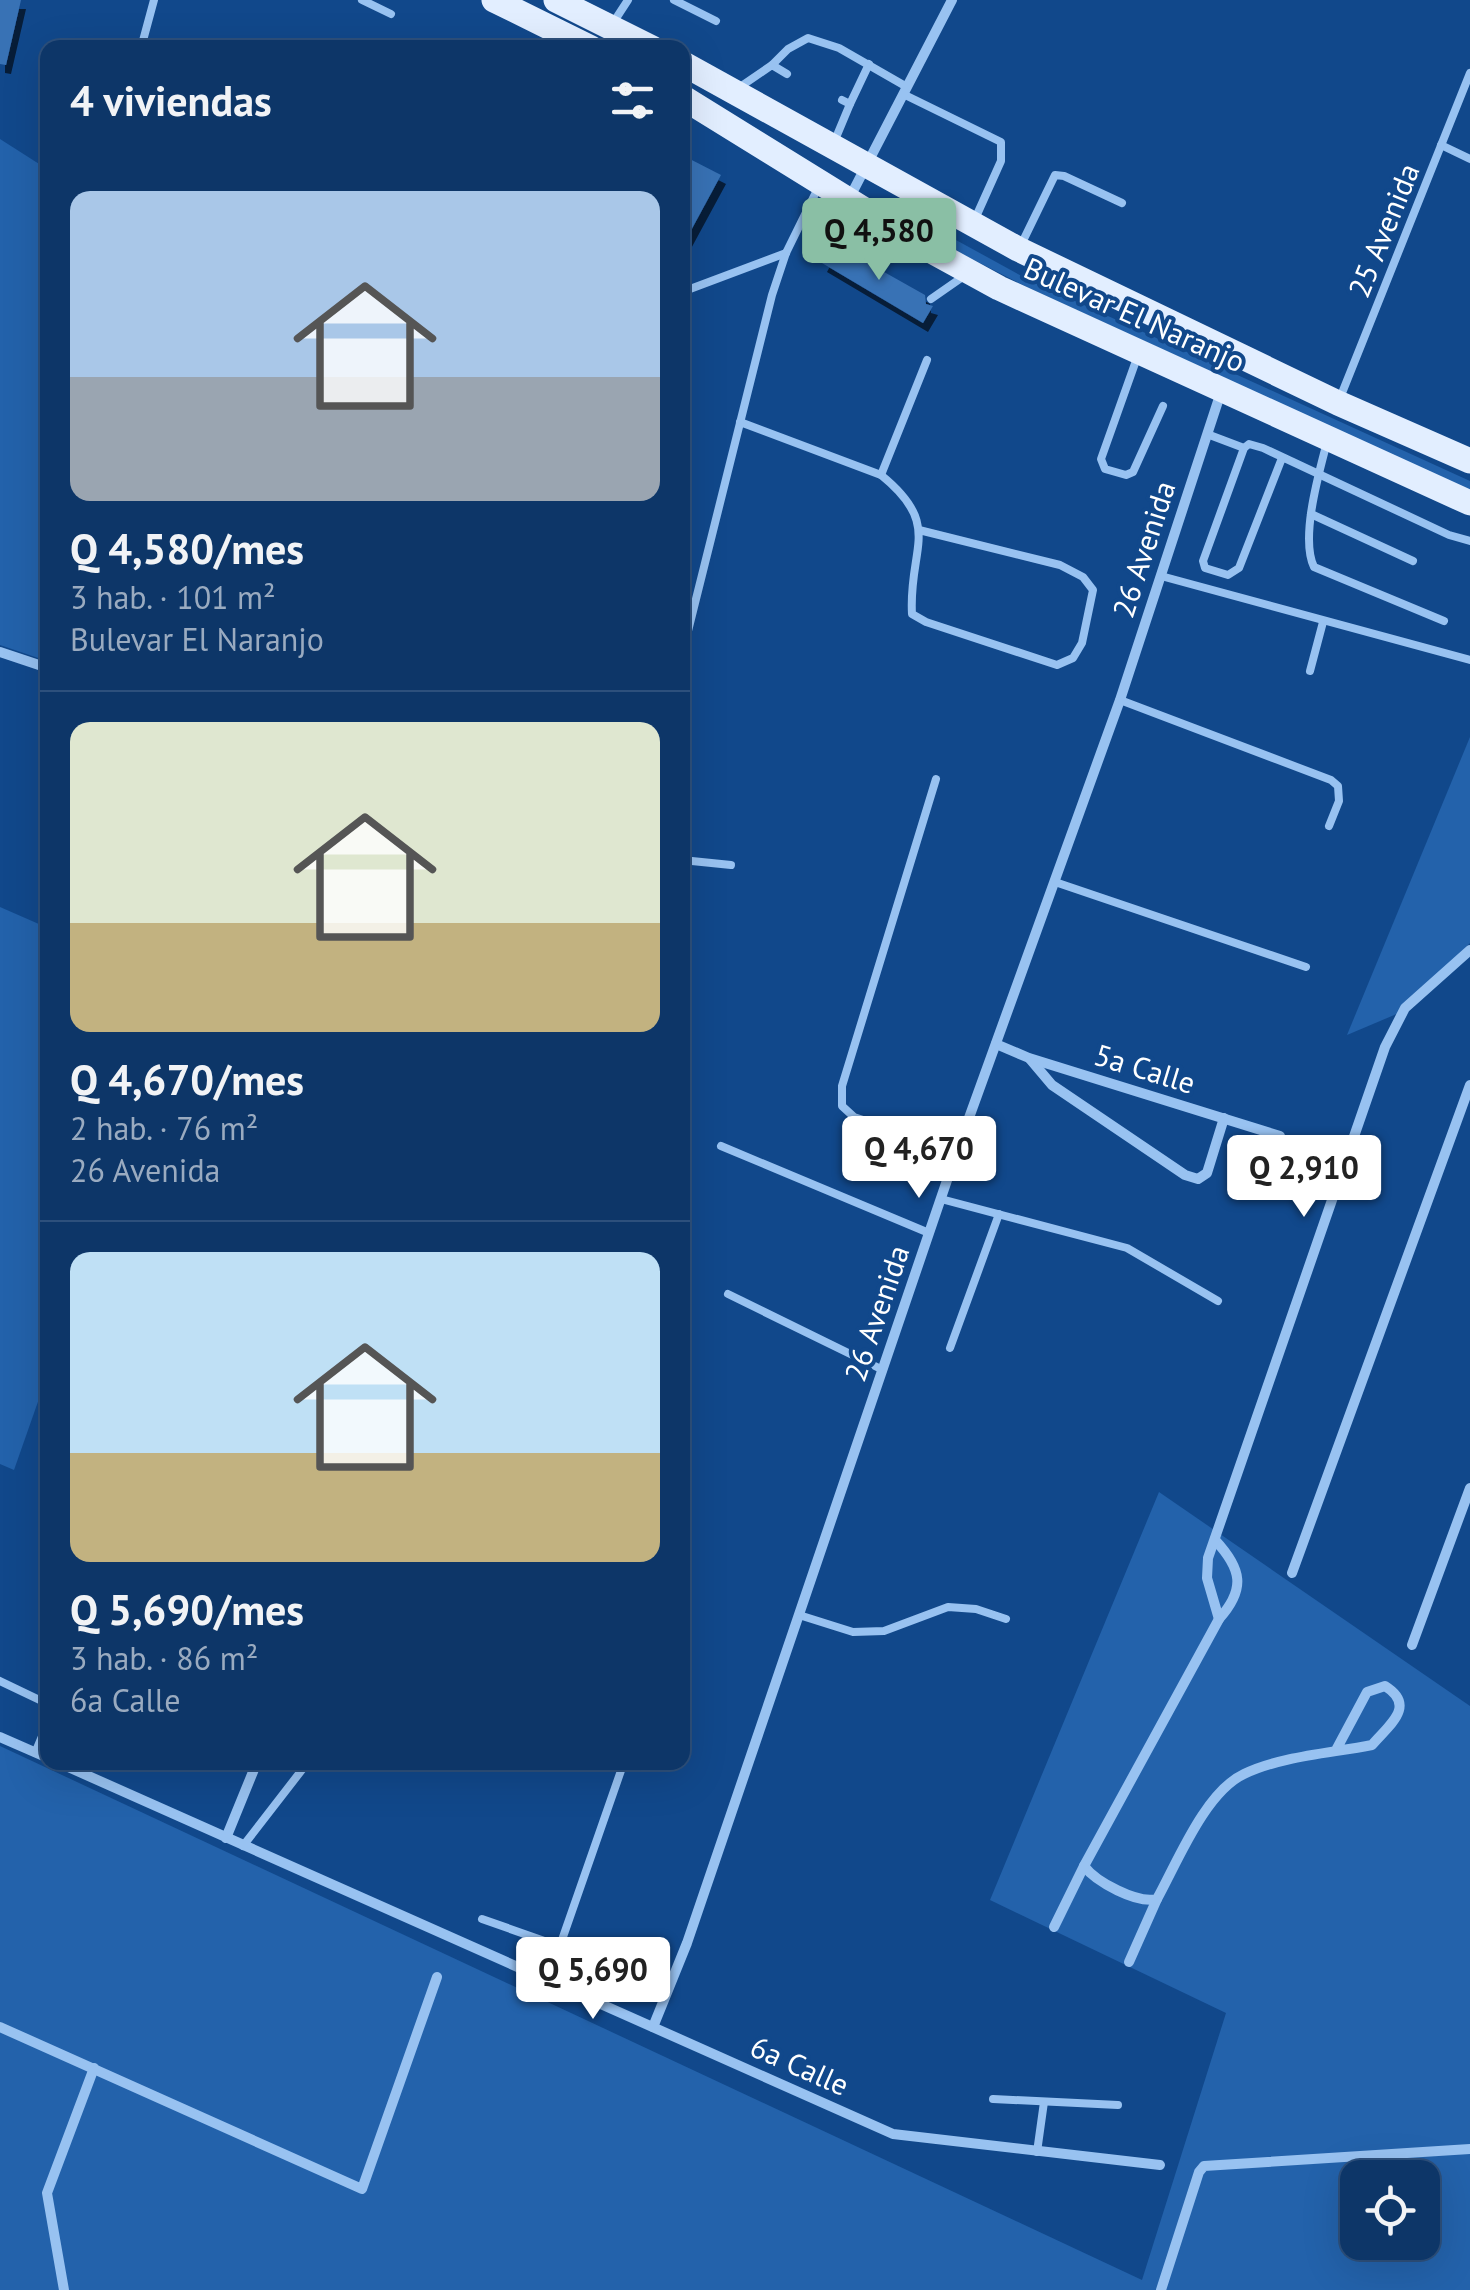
<!DOCTYPE html>
<html lang="es">
<meta charset="utf-8">
<style>
body{margin:0;font-family:"PT Sans",sans-serif;background:#163e6e;color:#f1f3f6;height:100vh;display:flex;flex-direction:column;font-size:38px;white-space:nowrap}
*{box-sizing:border-box;margin:0}
p{font-size:32px;color:#9aabc0}
.icon{flex:none;width:55px;height:55px;fill:none;stroke:currentColor;stroke-width:2;stroke-linecap:round;stroke-linejoin:round}
.map{position:relative;flex:1;overflow:hidden}
.drawer{position:absolute;left:40px;top:40px;width:650px;height:1730px;display:flex;flex-direction:column;background:#0d3668;border-radius:20px;box-shadow:0 10px 40px #0002,0 0 0 2px #2d507c}
.drawer>*{flex:none}
.controls{position:absolute;left:1340px;top:2160px;display:grid;gap:20px}
.controls a{display:grid;place-items:center;width:100px;height:100px;border-radius:20px;background:#0d3668;box-shadow:0 10px 40px #0002,0 0 0 2px #2d507c;font-size:50px}
.price{position:absolute;translate:-50% -85px;padding:0 22px;border-radius:10px;background:#fff;color:#222;font-size:32px;line-height:65px;filter:drop-shadow(0 2px 5px #0008)}
.price::after{content:'';position:absolute;left:50%;top:60px;width:30px;height:22px;margin-left:-15px;background:inherit;clip-path:polygon(0 0,100% 0,50% 100%)}
.price.current{background:#8abfa5;color:#111}
ul{padding:0;list-style:none}
li{display:grid;align-content:center;gap:20px;height:530px;padding:0 30px}
li+li{border-top:2px solid #2d507c}
li span{display:grid;place-items:center;height:310px;border-radius:20px;color:#555}
li>.icon{margin-inline-start:auto}
span .icon{width:180px;height:180px;fill:#fffc;stroke-width:1}
li b{font-size:42px}
h2{display:flex;justify-content:space-between;align-items:center;height:120px;padding:0 30px;font-size:42px}
.map>svg:first-child{display:block}
</style>
<div class="map">
<svg width="1470" height="2290" viewBox="0 0 1470 2290">
<defs>
<filter id="shadow"><feDropShadow dx="5" dy="9" stdDeviation="0" flood-color="#0009"/></filter>
</defs>
<rect width="100%" height="100%" fill="#11488b"/>
<!-- green -->
<g fill="#2362ab" fill-rule="evenodd">
<path d="M0,139l47,30v492l-47,-16z"/>
<path d="M914,217l115,63 441,201v10l-441,-203 -108,-55 -11,-12z"/>
<path d="M1470,737v206l-71,70 -52,22z"/>
<path d="M0,907l48,21 -1,448 -33,94 -14,-6z"/>
<path d="M1159,1492l311,214v584h-1470v-544l1142,534 84,-267 -236,-113zM1358,2178h64v64h-64z"/>
</g>
<!-- building -->
<g fill="#3972b5" filter="url(#shadow)">
<path d="M0,0h21l-15,65 -6,-1z"/>
<path d="M682,155l39,20 -39,72z"/>
<path d="M831,246l4,6 10,-2 80,45 1,9 7,2 -10,17 -101,-60z"/>
</g>
<g fill="none" stroke-linecap="round" stroke-linejoin="round">
<!-- service -->
<g stroke="#98c2f1" stroke-width="8">
<path d="M362,0l29,14"/>
<path d="M674,0l42,21"/>
<path d="M613,23l15,-23"/>
<path d="M141,48l13,-48"/>
<path d="M772,65l16,-16 20,-11 31,10 68,39"/>
<path d="M737,89l35,-24 15,9"/>
<path d="M903,94l98,48v19l-26,58"/>
<path d="M850,104l19,-40"/>
<path d="M835,140l15,-36 -8,-4"/>
<path d="M1441,145l29,14"/>
<path d="M1021,245l34,-70 9,1 58,27"/>
<path d="M839,246l-1,-17 10,-26"/>
<path d="M682,292l104,-39"/>
<path d="M931,299l33,-23"/>
<path d="M1138,355l-37,104 4,10 21,6 7,-3 30,-66"/>
<path d="M1340,398l130,-325"/>
<path d="M740,422l141,53c63,51 27,73 31,139l14,8 131,43 16,-7 9,-15 11,-53 -10,-13 -23,-12 -141,-35"/>
<path d="M1207,434l37,14"/>
<path d="M1327,442c-8,31 -27,96 -13,125l130,54"/>
<path d="M1282,458l-43,110 -11,7 -23,-7 -2,-7 41,-113 5,-4 14,4 186,87 21,6"/>
<path d="M881,475l46,-115"/>
<path d="M1311,514l102,47"/>
<path d="M1161,576l309,84"/>
<path d="M682,655l90,-360 14,-42 33,-67"/>
<path d="M1310,671l13,-49"/>
<path d="M1120,700l211,80 7,6 1,15 -10,25"/>
<path d="M936,779l-94,307v20l12,11 103,34"/>
<path d="M682,860l49,5"/>
<path d="M1055,882l251,85"/>
<path d="M721,1146l208,87"/>
<path d="M941,1199l186,49 91,53"/>
<path d="M728,1294l155,76"/>
<path d="M950,1348l49,-134"/>
<path d="M799,1615l54,17 31,-1 64,-24 28,2 30,10"/>
<path d="M0,1681l48,23"/>
<path d="M35,1753l13,-31"/>
<path d="M243,1846l65,-84"/>
<path d="M482,1919l162,57"/>
<path d="M548,1980l76,-218"/>
<path d="M993,2099l125,6"/>
<path d="M1037,2152l7,-50"/>
</g>
<!-- minor -->
<g stroke="#98c2f1" stroke-width="10">
<path d="M850,197l102,-197"/>
<path d="M0,652l48,16"/>
<path d="M996,1044l33,14 251,78"/>
<path d="M1030,1059l22,26 133,90 13,4 9,-6 17,-55"/>
<path d="M1215,1540c27,29 31,49 4,79l-135,247c12,16 53,38 73,33 20,-36 48,-107 87,-125 37,-18 89,-21 128,-29 17,-20 45,-39 13,-59l-18,6 -31,58"/>
<path d="M1292,1573l178,-488"/>
<path d="M1219,1619l-12,-41 1,-20 177,-511 20,-39 65,-58"/>
<path d="M1412,1645l58,-157"/>
<path d="M0,1737l48,21"/>
<path d="M57,1762l836,372 267,31"/>
<path d="M226,1838l31,-76"/>
<path d="M1054,1927l30,-61"/>
<path d="M1129,1962l28,-63"/>
<path d="M0,2027l362,162 75,-212"/>
<path d="M653,2027l34,-84 270,-792 163,-451 102,-311"/>
<path d="M64,2290l-17,-97 47,-125"/>
<path d="M1161,2290l38,-118 5,-6 266,-17"/>
</g>
<!-- primary -->
<g stroke="#e2eeff" stroke-width="25">
<path d="M494,0l97,48"/>
<path d="M556,0l96,48"/>
<path d="M682,63l336,186 320,154 132,58"/>
<path d="M682,97l244,151 73,40 471,215"/>
</g>
</g>
<g text-anchor="middle" dominant-baseline="central" stroke-width="8" stroke-linejoin="round" paint-order="stroke">
<!-- street labels -->
<g font-size="30" fill="#fff" stroke="#11488b">
<text transform="translate(1383 230) rotate(-68)">25 Avenida</text>
<text transform="translate(1135 314) rotate(24)">Bulevar El Naranjo</text>
<text transform="translate(1143 549) rotate(-72)">26 Avenida</text>
<text transform="translate(1145 1068) rotate(17)">5a Calle</text>
<text transform="translate(876 1313) rotate(-71)">26 Avenida</text>
<text transform="translate(800 2065) rotate(24)">6a Calle</text>
</g>
</g>
</svg>
<div class="controls">
<a><svg class="icon" aria-label="locate" viewBox="0 0 24 24"><circle cx="12" cy="12" r="6"/><path d="M12 2v4M12 18v4M2 12h4M18 12h4"/></svg></a>
</div>
<b class="price current" style="left:879px;top:283px">Q 4,580</b>
<b class="price" style="left:919px;top:1201px">Q 4,670</b>
<b class="price" style="left:1304px;top:1220px">Q 2,910</b>
<b class="price" style="left:593px;top:2022px">Q 5,690</b>
<section class="drawer">
<h2>4 viviendas<svg class="icon" aria-label="filters" viewBox="0 0 24 24"><path d="M4 7h16M4 17h16"/><circle cx="9" cy="7" r="2"/><circle cx="15" cy="17" r="2"/></svg></h2>
<ul>
<li><span style="background:linear-gradient(#a9c7e8 60%,#9aa5b1 0)"><svg class="icon" aria-label="home" viewBox="0 0 24 24"><path d="M3 11l9-7 9 7M6 9v11h12V9"/></svg></span><div><b>Q 4,580/mes</b><p>3 hab. · 101 m²</p><p>Bulevar El Naranjo</p></div></li>
<li><span style="background:linear-gradient(#dfe7d0 65%,#c2b280 0)"><svg class="icon" aria-label="home" viewBox="0 0 24 24"><path d="M3 11l9-7 9 7M6 9v11h12V9"/></svg></span><div><b>Q 4,670/mes</b><p>2 hab. · 76 m²</p><p>26 Avenida</p></div></li>
<li><span style="background:linear-gradient(#bfe0f5 65%,#c2b280 0)"><svg class="icon" aria-label="home" viewBox="0 0 24 24"><path d="M3 11l9-7 9 7M6 9v11h12V9"/></svg></span><div><b>Q 5,690/mes</b><p>3 hab. · 86 m²</p><p>6a Calle</p></div></li>
</ul>
</section>
</div>
